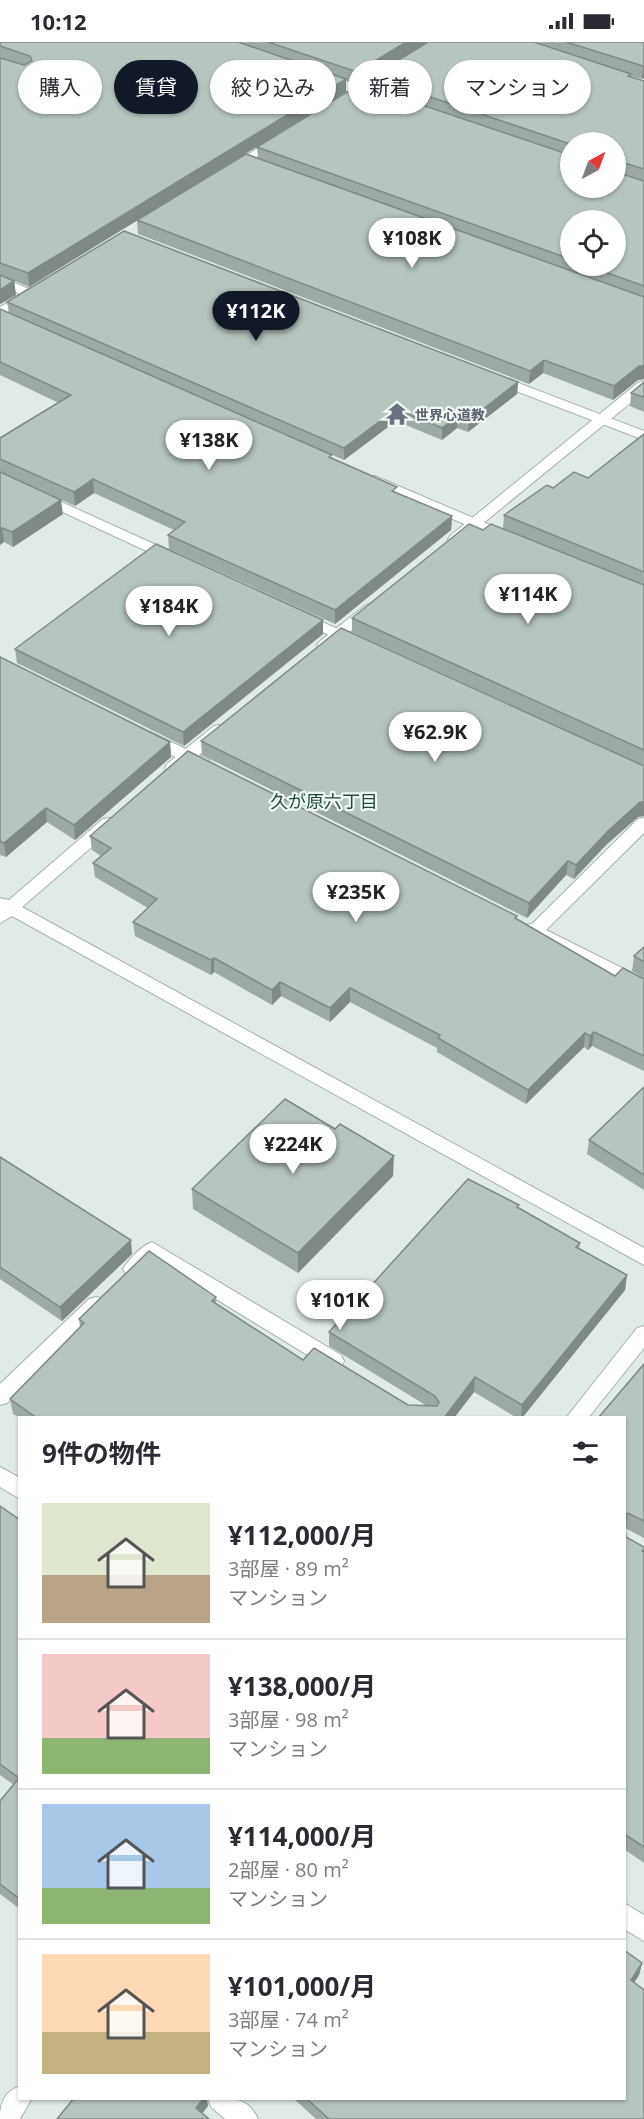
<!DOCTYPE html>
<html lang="ja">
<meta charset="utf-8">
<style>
body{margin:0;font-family:"Open Sans","Noto Sans JP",sans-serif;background:#f2f2f3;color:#2b2b33;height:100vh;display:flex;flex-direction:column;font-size:22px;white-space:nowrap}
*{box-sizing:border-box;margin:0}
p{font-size:20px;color:#7c7c81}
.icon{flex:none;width:33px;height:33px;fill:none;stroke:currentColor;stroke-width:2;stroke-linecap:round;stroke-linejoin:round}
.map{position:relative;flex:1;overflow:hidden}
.details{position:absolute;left:18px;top:1374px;width:608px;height:684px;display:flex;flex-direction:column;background:#fff;border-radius:0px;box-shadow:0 2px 4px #0004}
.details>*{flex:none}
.guide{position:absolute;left:18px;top:18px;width:609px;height:54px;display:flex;gap:12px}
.needle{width:39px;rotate:41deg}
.buttons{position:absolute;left:560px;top:90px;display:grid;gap:12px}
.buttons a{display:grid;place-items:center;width:66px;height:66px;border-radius:50%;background:#fff;box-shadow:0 2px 4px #0004;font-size:30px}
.price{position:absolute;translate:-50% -51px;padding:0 14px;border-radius:21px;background:#fff;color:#222;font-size:20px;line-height:39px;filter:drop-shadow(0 2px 3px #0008)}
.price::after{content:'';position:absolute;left:50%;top:36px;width:18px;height:14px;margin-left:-9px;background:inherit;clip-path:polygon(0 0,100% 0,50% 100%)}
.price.current{background:#111827;color:#fff}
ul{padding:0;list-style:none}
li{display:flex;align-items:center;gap:18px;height:150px;padding:0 24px}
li+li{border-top:2px solid #e1e1e2}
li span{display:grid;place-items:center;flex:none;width:168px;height:120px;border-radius:0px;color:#555}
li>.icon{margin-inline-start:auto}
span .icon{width:72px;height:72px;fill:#fffc;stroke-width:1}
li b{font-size:26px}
h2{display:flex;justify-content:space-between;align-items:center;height:72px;padding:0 24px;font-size:26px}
.tag{padding:0 21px;border-radius:27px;background:#fff;box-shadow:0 2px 4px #0004;font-size:21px;line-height:54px}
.tag.current{background:#111827;color:#fff}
.status{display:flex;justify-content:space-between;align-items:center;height:42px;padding:0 30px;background:#fff;direction:ltr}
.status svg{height:16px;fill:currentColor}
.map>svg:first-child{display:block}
</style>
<div class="status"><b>10:12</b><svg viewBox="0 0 49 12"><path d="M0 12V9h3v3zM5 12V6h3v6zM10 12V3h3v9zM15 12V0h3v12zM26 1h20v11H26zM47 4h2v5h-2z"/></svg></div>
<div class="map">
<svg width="644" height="2077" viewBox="0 0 644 2077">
<rect width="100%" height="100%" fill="#e1ebe5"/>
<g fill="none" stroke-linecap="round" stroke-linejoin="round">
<!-- service casing -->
<g stroke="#a4b2ac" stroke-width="2">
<g id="service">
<path d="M150,690l59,28 2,4 -8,5 -6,-1 -53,-27 -2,-4z"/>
<path d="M644,776v15l-98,97 98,49v13l-120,-59 -2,-4 2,-4 8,-1 106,-105z"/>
</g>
</g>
<!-- minor casing -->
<g stroke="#a4b2ac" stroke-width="2">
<g id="minor">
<path d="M0,235l34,14 2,3 -6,4 -30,-12z"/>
<path d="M495,332l149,57v9l-154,-59 -2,-3 2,-3z"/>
<path d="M0,432l178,81 2,3 -2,3h-10l-168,-78z"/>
<path d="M375,434l136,58 2,3 -7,4 -5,-1 -131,-57 -2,-3 2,-3z"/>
<path d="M302,571l56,25 2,3 -2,3h-10l-51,-24 -2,-3 2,-3z"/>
<path d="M152,1200l189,113 3,6 -3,6 -7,2 -7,-2 -173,-106c-9,8 -15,18 -28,13l-3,-5c6,-10 18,-23 29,-27z"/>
<path d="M96,1255l7,2 3,6 -3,6 -96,92 -7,2v-21l89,-85z"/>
<path d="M0,1425l20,11v21l-20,-12z"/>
<path d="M624,1861l20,12v26l-20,-12z"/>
<path d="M208,2056c22,0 40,-2 50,21h-33l-14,-12z"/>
</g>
</g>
<!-- tertiary casing -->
<g stroke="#a4b2ac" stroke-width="2">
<g id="tertiary">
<path d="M278,94l6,3 -2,2 -48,30h-8l-2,-2z"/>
<path d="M29,249l6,4 -2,3 -33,18v-9z"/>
<path d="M644,339v11l-184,150h-10l-2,-3 2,-3 189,-154z"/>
<path d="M371,562l5,1 2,3 -2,3 -47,37h-10l-2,-3 2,-3 47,-37z"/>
<path d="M219,683l5,1 3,4 -3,4 -45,38h-12l-2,-4 2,-4 47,-38z"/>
<path d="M109,776l6,1 2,4 -2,4 -93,80 622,341v17l-632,-349 -12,7v-25l9,2 94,-81z"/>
<path d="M644,1284v22l-56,70h-22l71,-90z"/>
<path d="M20,2044v12h12l-12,21h-20c0,-16 4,-27 20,-33z"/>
</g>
</g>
<!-- service -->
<use href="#service" fill="#fff" fill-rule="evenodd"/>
<!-- minor -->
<use href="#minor" fill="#fff" fill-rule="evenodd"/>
<!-- tertiary -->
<use href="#tertiary" fill="#fff" fill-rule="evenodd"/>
</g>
<!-- wall -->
<g fill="#9da9a3" fill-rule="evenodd">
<path d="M0,0h427l-70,43 -11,-4v11l-317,195 -19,-8 4,2 2,14 -16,9z"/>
<path d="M428,0h216v36l-2,1 -11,-3v1l13,4v298l-6,1 -25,20 -70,-27 -14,11 -391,-150 -1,-14 121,-62 -1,-11 114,-60v-10zM570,100l45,46h-45zM570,178l45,46h-45z"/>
<path d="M7,260l511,80 -1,12 -49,38 -11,-4 -15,12 -46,-19 -52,39 -231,-101 219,100 64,33 56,24 -1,14 -116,94 -166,-75 -1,-14 6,-5 -80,-37 -19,13 -75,-34v-34l59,-35 -59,-28v-66l9,4z"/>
<path d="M644,340v30l-14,-6 1,-13z"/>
<path d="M644,392v332l-292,-134v-14l131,-88 20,-1 1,-14 49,-27 35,-10z"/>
<path d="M0,430l63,42 -50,33 -9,-5 -4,3z"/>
<path d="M323,592l-139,112 -167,-83 -2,-14z"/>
<path d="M0,615l170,85 1,15 -96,83 -28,-18 -41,35 -6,-2z"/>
<path d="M201,699l443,25v50l-6,1 -32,28 -32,34 -8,-4 -39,43 -325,-163z"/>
<path d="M90,794l427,80v3l98,57 29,3v92l-52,-25 -4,4 -4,-3 -58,57 -89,-52v-4l-87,-46 -20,20 -49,-26 -9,9 -58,-33 -3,3 -76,-39 -2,-14 15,-14 -53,-31 -2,-14 8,-7 -9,-6z"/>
<path d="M644,905v31l-12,-7 2,-15z"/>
<path d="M644,1045v103l-57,-36 2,-14z"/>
<path d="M0,1115l132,97 -70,67 -62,-42z"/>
<path d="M393,1134l-95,97 -105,-64 -1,-20z"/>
<path d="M518,1166l62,35 -1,6 48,26 -2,15 -103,128h-5l-43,-26 -20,26h-434l-7,-4 -3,-15 70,-72 -1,-8 137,-22v7l87,56 105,45 19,1 -98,-60v-14z"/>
<path d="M644,1322v174l-19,-10 1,9 18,10v316l-20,-14v-431z"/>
<path d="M0,1464l20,14v389l-20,-15v-93l14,-16 -14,-10z"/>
<path d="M624,1908l18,13 -3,12 -5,8 10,136h-328l-23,-21h331z"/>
</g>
<!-- shaded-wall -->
<g fill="#7f8a85">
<path d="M406,0h21l-70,43v-13z"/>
<path d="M643,24h1v12l-2,1z"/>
<path d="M346,37v13l-317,195 -1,-14z"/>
<path d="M14,239l2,14 -16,9v-14z"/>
<path d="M544,318l-1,13 -14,11 1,-13z"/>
<path d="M639,324h5v13l-6,1 -25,20 1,-14z"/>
<path d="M518,340l-1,12 -49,38 1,-12z"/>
<path d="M396,367v12l-52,39v-12z"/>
<path d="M458,374l-1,12 -15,12v-12z"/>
<path d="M93,437l1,14 -19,13 -1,-14z"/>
<path d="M61,458l2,14 -50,33 -1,-15z"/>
<path d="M452,474l-1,14 -116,94v-14z"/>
<path d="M2,486l2,14 -4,3v-15z"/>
<path d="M323,578v14l-139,112 -1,-14z"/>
<path d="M170,700l1,15 -96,83 -1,-15z"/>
<path d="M640,760h4v14l-6,1 -32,28 -32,34 2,-14 32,-34z"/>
<path d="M46,766l1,14 -41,35 -2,-14z"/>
<path d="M568,819l-2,14 -39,43 2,-15z"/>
<path d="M214,916v14l-3,3v-15z"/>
<path d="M280,940l1,14 -9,9v-15z"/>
<path d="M350,946v14l-20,20v-14z"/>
<path d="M594,990l-2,14 -4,4 2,-14z"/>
<path d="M585,991l-1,14 -58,57 2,-14z"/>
<path d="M394,1114l-1,20 -95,97v-20z"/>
<path d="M131,1198l1,14 -70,67 -2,-14z"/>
<path d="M627,1233l-2,15 -103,128h-1l1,-13z"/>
<path d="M475,1335l-1,15 -20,26h-10z"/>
<path d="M628,1471l-3,15 -1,-13z"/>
<path d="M642,1921l-3,12 -11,17 3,-12z"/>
<path d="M204,2056h3l1,8 -10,13 -2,-11z"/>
</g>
<!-- building -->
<g fill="#b6c5be" stroke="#7f8a85" stroke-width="1.5">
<path d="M0,0h238l108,37 -318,194 -28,-10v-205l24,7 8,-4 -2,-5 -30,-10z"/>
<path d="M268,0h138l-49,30z"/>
<path d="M428,0h106l97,32 -3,2 16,5v88l-29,-9v-18h-45v2l-199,-67z"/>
<path d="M566,0h78v24h-1z"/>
<path d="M360,42l210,71v33h45v-27l1,11 28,9v105l-56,-20h27v-46h-45v39l-313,-112z"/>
<path d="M246,112l398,143v69h-5l-25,20 -70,-26 -14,11 -393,-151z"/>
<path d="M124,189l394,151 -49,38 -11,-4 -16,12 -46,-19 -52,39 -337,-146z"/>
<path d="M0,233l14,6 -14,9z"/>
<path d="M0,267l332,146 -3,2 68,30 -5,4 60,25 -117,94 -167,-75 17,-13 -92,-43 -19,13 -74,-33v-21l71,-43 -71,-33z"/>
<path d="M644,340v15l-13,-4z"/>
<path d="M644,392v138l-140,-57 43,-30 6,3 21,-16 14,6z"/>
<path d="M0,430l61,28 -49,32 -10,-4 -2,2z"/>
<path d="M469,482l14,6 8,-6 153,61v165l-292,-132z"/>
<path d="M156,502l167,76 -140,112 -168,-83z"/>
<path d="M341,586l303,138v36h-4l-32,29 -32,34 -8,-4 -39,42 -328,-162z"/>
<path d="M0,615l170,85 -96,83 -28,-17 -42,35 -4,-2z"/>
<path d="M188,709l329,165 -2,2 100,58 8,-8 21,11v77l-50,-24 -4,4 -5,-3 -57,57 -90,-52 2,-3 -90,-47 -20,20 -50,-26 -8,8 -58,-32 -3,2 -78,-38 24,-23 -64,-36 18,-15 -21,-12z"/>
<path d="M644,905v15l-10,-6z"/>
<path d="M644,1045v88l-55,-35z"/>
<path d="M285,1057l50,30 5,-5 54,32 -96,97 -106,-64z"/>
<path d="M0,1115l131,83 -71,67 -60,-40z"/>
<path d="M468,1137l51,26 -2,2 63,36 -4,4 51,28 -105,130 -47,-28 -31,41h-407l-27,-19 74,-76 -5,-4 70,-68 67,46 -4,4 91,59 11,-12 94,57 29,1 2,-4 -4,-6 -106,-64z"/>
<path d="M644,1322v157l-16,-8 -4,2 2,22 18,10v2l-2,2 2,1v295l-20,-13v-416h-26z"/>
<path d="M0,1464l20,14v379l-20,-15v-83l19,-23 -19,-14z"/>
<path d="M624,1908l18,13 -11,17 13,10v129h-315l-23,-21h318z"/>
<path d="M74,2056h130l-8,10 13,11h-152z"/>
</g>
<!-- icons -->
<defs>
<g id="temple-bare" transform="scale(1.8)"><path d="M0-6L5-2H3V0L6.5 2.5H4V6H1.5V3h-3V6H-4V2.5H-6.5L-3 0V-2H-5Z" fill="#6b7280" stroke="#f1f7f4" stroke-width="2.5" paint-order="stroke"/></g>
</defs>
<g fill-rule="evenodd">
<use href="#temple-bare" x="397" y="372"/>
</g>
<g text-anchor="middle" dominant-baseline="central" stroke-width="4.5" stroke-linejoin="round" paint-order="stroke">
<!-- far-worship labels -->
<g font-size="14" font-weight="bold" fill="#5b616d" stroke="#f1f7f4" text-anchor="start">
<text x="415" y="372">世界心道教</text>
</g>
<!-- neighbourhood labels -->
<g font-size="18" fill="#1f4b3d" stroke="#f1f7f4">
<text x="324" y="759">久が原六丁目</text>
</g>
</g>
</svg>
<div class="buttons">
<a><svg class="needle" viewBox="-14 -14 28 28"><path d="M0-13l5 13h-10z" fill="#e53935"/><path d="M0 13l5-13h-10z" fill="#7c7c81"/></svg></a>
<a><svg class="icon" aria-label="locate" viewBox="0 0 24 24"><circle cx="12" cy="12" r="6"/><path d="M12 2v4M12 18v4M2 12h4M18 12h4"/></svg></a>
</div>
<b class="price" style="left:412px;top:227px">¥108K</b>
<b class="price current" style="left:256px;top:300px">¥112K</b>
<b class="price" style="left:209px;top:429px">¥138K</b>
<b class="price" style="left:528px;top:583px">¥114K</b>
<b class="price" style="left:169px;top:595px">¥184K</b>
<b class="price" style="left:435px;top:721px">¥62.9K</b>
<b class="price" style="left:356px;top:881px">¥235K</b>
<b class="price" style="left:293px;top:1133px">¥224K</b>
<b class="price" style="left:340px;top:1289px">¥101K</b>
<div class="guide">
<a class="tag">購入</a>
<a class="tag current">賃貸</a>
<a class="tag">絞り込み</a>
<a class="tag">新着</a>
<a class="tag">マンション</a>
</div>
<section class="details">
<h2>9件の物件<svg class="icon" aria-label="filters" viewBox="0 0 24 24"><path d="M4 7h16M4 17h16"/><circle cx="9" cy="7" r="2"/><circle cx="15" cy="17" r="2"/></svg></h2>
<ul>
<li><span style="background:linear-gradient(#dfe7d0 60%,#b9a48a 0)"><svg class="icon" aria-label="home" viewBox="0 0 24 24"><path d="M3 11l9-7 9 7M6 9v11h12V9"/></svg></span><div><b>¥112,000/月</b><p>3部屋 · 89 m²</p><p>マンション</p></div></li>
<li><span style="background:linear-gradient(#f6c9c9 70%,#8fb573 0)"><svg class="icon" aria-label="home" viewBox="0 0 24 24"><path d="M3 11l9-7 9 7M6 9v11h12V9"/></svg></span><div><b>¥138,000/月</b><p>3部屋 · 98 m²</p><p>マンション</p></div></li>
<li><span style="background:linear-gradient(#a9c7e8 70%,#8fb573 0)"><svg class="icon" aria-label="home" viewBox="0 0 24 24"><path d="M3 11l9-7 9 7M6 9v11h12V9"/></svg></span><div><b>¥114,000/月</b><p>2部屋 · 80 m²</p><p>マンション</p></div></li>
<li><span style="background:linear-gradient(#ffd9b3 65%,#c2b280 0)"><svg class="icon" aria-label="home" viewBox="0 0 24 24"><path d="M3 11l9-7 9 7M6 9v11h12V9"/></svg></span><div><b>¥101,000/月</b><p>3部屋 · 74 m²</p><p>マンション</p></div></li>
</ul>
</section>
</div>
